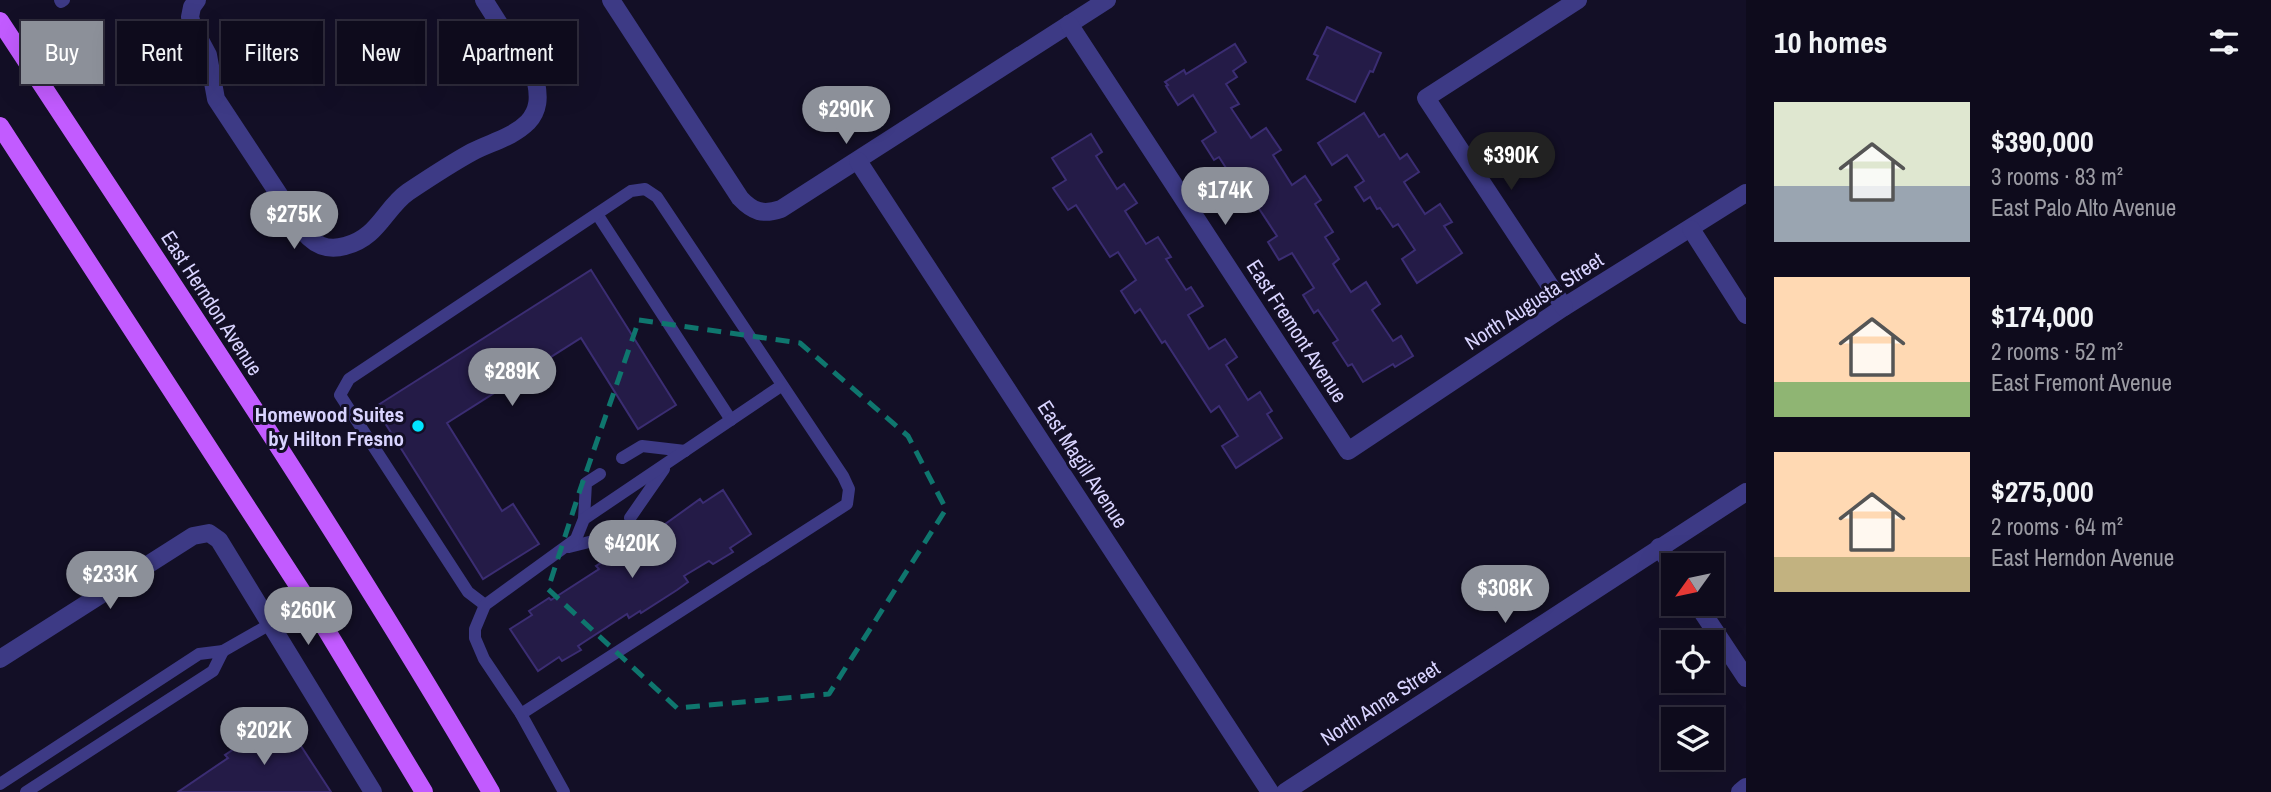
<!DOCTYPE html>
<meta charset="utf-8">
<style>
body{margin:0;font-family:"Archivo Narrow",sans-serif;background:#1c1929;color:#f1f3f6;height:100vh;display:flex;flex-direction:column;font-size:26px;white-space:nowrap}
*{box-sizing:border-box;margin:0}
p{font-size:23px;color:#9b9ba3}
.icon{flex:none;width:38px;height:38px;fill:none;stroke:currentColor;stroke-width:2;stroke-linecap:round;stroke-linejoin:round}
.map{position:relative;flex:1;overflow:hidden}
.details{display:flex;flex-direction:column;background:#0e0b1c;width:525px}
.details>*{flex:none}
.guide{position:absolute;left:21px;top:21px;width:665px;height:63px;display:flex;gap:14px}
.needle{width:46px;rotate:237deg}
.tools{position:absolute;left:1661px;top:553px;display:grid;gap:14px}
.tools a{display:grid;place-items:center;width:63px;height:63px;border-radius:0px;background:#0e0b1c;box-shadow:0 7px 28px #0002,0 0 0 2px #2e2b3b;font-size:35px}
.price{position:absolute;translate:-50% -60px;padding:0 16px;border-radius:24px;background:#8c9099;color:#fff;font-size:23px;line-height:46px;filter:drop-shadow(0 2px 4px #0008)}
.price::after{content:'';position:absolute;left:50%;top:42px;width:21px;height:16px;margin-left:-10px;background:inherit;clip-path:polygon(0 0,100% 0,50% 100%)}
.price.selected{background:#222;color:#fff}
ul{padding:0;list-style:none}
li{display:flex;align-items:center;gap:21px;height:175px;padding:0 28px}
li span{display:grid;place-items:center;flex:none;width:196px;height:140px;border-radius:0px;color:#555}
li>.icon{margin-inline-start:auto}
span .icon{width:84px;height:84px;fill:#fffc;stroke-width:1}
li b{font-size:30px}
h2{display:flex;justify-content:space-between;align-items:center;height:84px;padding:0 28px;font-size:30px}
.chip{padding:0 24px;border-radius:0px;background:#0e0b1c;box-shadow:0 7px 28px #0002,0 0 0 2px #2e2b3b;font-size:24px;line-height:63px}
.chip.selected{background:#8c9099;color:#fff}
main{display:flex;flex:1;min-height:0}
.map>svg:first-child{display:block}
</style>
<main>
<div class="map">
<svg width="1746" height="792" viewBox="0 0 1746 792">
<rect width="100%" height="100%" fill="#130f26"/>
<!-- building -->
<g fill="#241b47" stroke="#3b2d73" stroke-width="2">
<path d="M1327,27l54,26 -8,19 -3,-1 -15,31 -48,-23 11,-23 -4,-2z"/>
<path d="M1235,44l11,18 -13,9 4,6 -11,7 13,20 -8,4 20,30 15,-10 15,22 -8,5 19,30 13,-9 16,24 -6,4 18,28 -8,5 14,22 -6,5 18,28 15,-10 14,22 -8,6 21,31 8,-5 12,20 -18,11 -2,-3 -30,18 -11,-18 -4,2 -15,-23 5,-3 -20,-30 -4,3 -11,-18 11,-7 -22,-35 -13,7 -11,-18 9,-6 -21,-32 -10,6 -14,-21 5,-4 -18,-28 -5,3 -12,-19 14,-9 -23,-37 -15,10 -12,-19 2,-1 -3,-3 19,-12 2,4z"/>
<path d="M1364,113l15,24 5,-3 16,25 7,-5 12,18 -15,10 21,32 15,-10 12,18 -8,4 18,27 -45,30 -15,-24 13,-9 -17,-26 -5,3 -13,-19 -3,1 -7,-12 -6,4 -9,-14 9,-6 -17,-26 -15,10 -14,-22z"/>
<path d="M1091,134l11,18 -6,4 21,33 7,-5 13,19 -12,8 21,33 12,-7 13,20 -5,2 20,31 5,-3 12,19 -15,9 21,34 16,-10 12,18 -11,8 22,35 12,-8 12,19 -5,3 15,24 -46,30 -14,-22 16,-10 -19,-30 -8,6 -46,-71 -3,2 -22,-34 -5,4 -14,-22 15,-11 -18,-28 -8,5 -34,-52 -8,5 -15,-22 13,-8 -14,-22z"/>
<path d="M591,270l85,135 -38,24 -57,-91 -134,85 55,88 11,-7 26,40 -56,35 -108,-172z"/>
<path d="M723,490l28,44 -21,14 3,4 -20,12 -4,-3 -25,15 4,6 -11,8 -36,23 -1,-2 -11,7 -2,-4 -49,32 3,4 -19,11 -3,-4 -21,14 -28,-42 22,-14 -3,-4 20,-13 2,2 48,-31 -3,-3 11,-7 -2,-4 36,-24 3,5 8,-6 2,2 46,-33 3,4z"/>
<path d="M282,717l49,75h-153l50,-34 -3,-3z"/>
</g>
<g fill="none" stroke-linecap="round" stroke-linejoin="round">
<!-- service -->
<g stroke="#3d3a85" stroke-width="12">
<path d="M60,0l1,2 3,-2"/>
<path d="M597,214l134,206"/>
<path d="M622,458l20,-12 43,5"/>
<path d="M630,518l34,-49"/>
<path d="M584,519l2,-36 14,-9"/>
<path d="M569,547l28,-7"/>
<path d="M485,605l-17,-13 -128,-197 9,-16 282,-188 14,-2 12,8 186,279 6,13 -2,15 -326,210"/>
<path d="M223,651l49,-28"/>
<path d="M0,784l199,-130 24,-3 -10,20 -187,121"/>
<path d="M564,792l-43,-78 -37,-55 -9,-21v-9l10,-24 91,-66 8,-20 197,-133"/>
</g>
<!-- minor -->
<g stroke="#3d3a85" stroke-width="18">
<path d="M197,0l-5,7 -2,10 3,10 15,28 8,44 87,132c11,14 24,20 42,15 33,-8 40,-38 63,-54 21,-14 42,-28 64,-40 19,-10 40,-14 56,-30 11,-12 11,-25 8,-40l-52,-82"/>
<path d="M611,0l129,198c13,14 23,17 41,11l326,-209"/>
<path d="M1069,24l279,427 216,-144 182,-114"/>
<path d="M858,161l412,631"/>
<path d="M1691,229l55,86"/>
<path d="M1564,307l-138,-209 152,-98"/>
<path d="M1659,547l14,20"/>
<path d="M1697,604l49,74"/>
<path d="M0,659l193,-123 16,-3 10,7 154,252"/>
<path d="M1285,792l461,-300"/>
<path d="M1740,792l6,-5"/>
</g>
<!-- primary -->
<g stroke="#c25bff" stroke-width="18">
<path d="M0,21c167,255 338,508 491,771"/>
<path d="M0,126l321,495 103,171"/>
</g>
</g>
<!-- marked area -->
<path fill="none" stroke="#0f766e" stroke-width="5" stroke-dasharray="14 9" stroke-linejoin="round" d="M639,320l161,23 108,93 38,73 -117,185 -152,14 -129,-119 32,-99z"/>
<!-- markers -->
<circle fill="#00e5ff" stroke="#130f26" stroke-width="2.5" cx="418" cy="426" r="7"/>
<g text-anchor="middle" dominant-baseline="central" stroke-width="6" stroke-linejoin="round" paint-order="stroke">
<!-- street labels -->
<g font-size="21" fill="#d9d4ff" stroke="#130f26">
<text transform="translate(1534 301) rotate(-33)">North Augusta Street</text>
<text transform="translate(212 303) rotate(57)">East Herndon Avenue</text>
<text transform="translate(1297 331) rotate(57)">East Fremont Avenue</text>
<text transform="translate(1083 464) rotate(57)">East Magill Avenue</text>
<text transform="translate(1380 703) rotate(-33)">North Anna Street</text>
</g>
<!-- poi labels -->
<g font-size="21" font-weight="bold" fill="#d9d4ff" stroke="#130f26" text-anchor="end">
<text x="404" y="414">Homewood Suites<tspan x="404" dy="24">by Hilton Fresno</tspan></text>
</g>
</g>
</svg>
<div class="tools">
<a><svg class="needle" viewBox="-14 -14 28 28"><path d="M0-13l5 13h-10z" fill="#e53935"/><path d="M0 13l5-13h-10z" fill="#9b9ba3"/></svg></a>
<a><svg class="icon" aria-label="locate" viewBox="0 0 24 24"><circle cx="12" cy="12" r="6"/><path d="M12 2v4M12 18v4M2 12h4M18 12h4"/></svg></a>
<a><svg class="icon" aria-label="layers" viewBox="0 0 24 24"><path d="M12 4l9 5-9 5-9-5zM3 14l9 5 9-5"/></svg></a>
</div>
<b class="price" style="left:846px;top:146px">$290K</b>
<b class="price selected" style="left:1511px;top:192px">$390K</b>
<b class="price" style="left:1225px;top:227px">$174K</b>
<b class="price" style="left:294px;top:251px">$275K</b>
<b class="price" style="left:512px;top:408px">$289K</b>
<b class="price" style="left:632px;top:580px">$420K</b>
<b class="price" style="left:110px;top:611px">$233K</b>
<b class="price" style="left:1505px;top:625px">$308K</b>
<b class="price" style="left:308px;top:647px">$260K</b>
<b class="price" style="left:264px;top:767px">$202K</b>
<div class="guide">
<a class="chip selected">Buy</a>
<a class="chip">Rent</a>
<a class="chip">Filters</a>
<a class="chip">New</a>
<a class="chip">Apartment</a>
</div>
</div>
<section class="details">
<h2>10 homes<svg class="icon" aria-label="filters" viewBox="0 0 24 24"><path d="M4 7h16M4 17h16"/><circle cx="9" cy="7" r="2"/><circle cx="15" cy="17" r="2"/></svg></h2>
<ul>
<li><span style="background:linear-gradient(#dfe7d0 60%,#9aa5b1 0)"><svg class="icon" aria-label="home" viewBox="0 0 24 24"><path d="M3 11l9-7 9 7M6 9v11h12V9"/></svg></span><div><b>$390,000</b><p>3 rooms · 83 m²</p><p>East Palo Alto Avenue</p></div></li>
<li><span style="background:linear-gradient(#ffd9b3 75%,#8fb573 0)"><svg class="icon" aria-label="home" viewBox="0 0 24 24"><path d="M3 11l9-7 9 7M6 9v11h12V9"/></svg></span><div><b>$174,000</b><p>2 rooms · 52 m²</p><p>East Fremont Avenue</p></div></li>
<li><span style="background:linear-gradient(#ffd9b3 75%,#c2b280 0)"><svg class="icon" aria-label="home" viewBox="0 0 24 24"><path d="M3 11l9-7 9 7M6 9v11h12V9"/></svg></span><div><b>$275,000</b><p>2 rooms · 64 m²</p><p>East Herndon Avenue</p></div></li>
</ul>
</section>
</main>
